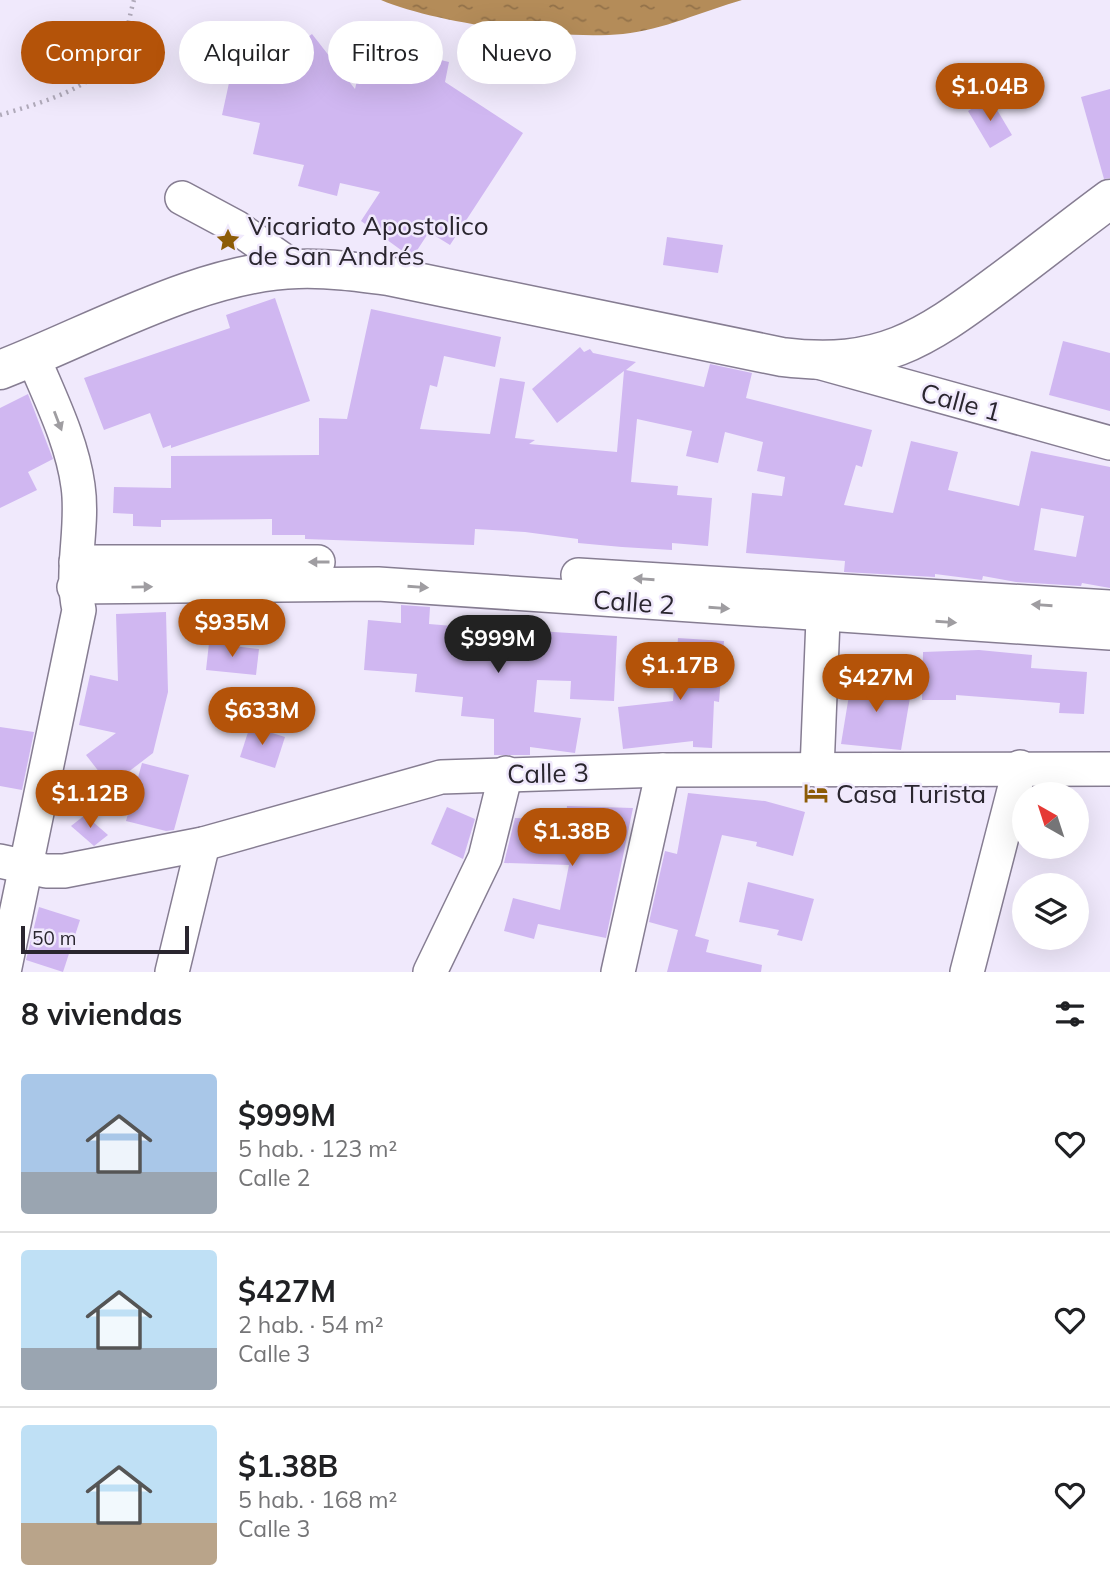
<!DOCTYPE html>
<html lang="es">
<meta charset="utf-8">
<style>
body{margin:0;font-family:Mulish,sans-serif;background:#f6f6f6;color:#202124;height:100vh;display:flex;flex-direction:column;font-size:26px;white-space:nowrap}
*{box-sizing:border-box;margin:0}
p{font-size:23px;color:#757577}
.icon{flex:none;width:38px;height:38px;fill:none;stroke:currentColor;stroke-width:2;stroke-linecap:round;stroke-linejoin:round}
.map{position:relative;height:972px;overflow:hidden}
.details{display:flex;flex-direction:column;background:#fff;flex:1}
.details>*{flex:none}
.banner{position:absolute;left:21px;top:21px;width:700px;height:63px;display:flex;gap:14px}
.needle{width:46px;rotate:321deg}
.buttons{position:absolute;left:1012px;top:782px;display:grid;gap:14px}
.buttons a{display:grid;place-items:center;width:77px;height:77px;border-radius:50%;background:#fff;box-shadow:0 7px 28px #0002;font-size:35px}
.scale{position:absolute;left:21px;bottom:18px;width:168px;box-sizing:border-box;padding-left:7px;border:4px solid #2a262f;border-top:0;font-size:19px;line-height:24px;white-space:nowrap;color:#2a262f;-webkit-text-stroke:5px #f0e9fc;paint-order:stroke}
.price{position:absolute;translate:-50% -60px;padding:0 16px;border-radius:24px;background:#b45309;color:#fff;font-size:23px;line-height:46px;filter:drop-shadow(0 2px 4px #0008)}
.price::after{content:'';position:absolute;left:50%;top:42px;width:21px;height:16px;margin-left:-10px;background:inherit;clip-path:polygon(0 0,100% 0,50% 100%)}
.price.on{background:#222;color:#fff}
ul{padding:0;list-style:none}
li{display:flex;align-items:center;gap:21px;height:175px;padding:0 21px}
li+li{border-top:2px solid #e0e0e0}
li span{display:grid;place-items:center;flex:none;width:196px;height:140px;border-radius:7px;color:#555}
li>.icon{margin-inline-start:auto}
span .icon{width:84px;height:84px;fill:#fffc;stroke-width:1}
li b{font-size:30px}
h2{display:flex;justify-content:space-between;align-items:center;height:84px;padding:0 21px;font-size:30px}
.chip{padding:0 24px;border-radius:32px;background:#fff;box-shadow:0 7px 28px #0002;font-size:24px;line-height:63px}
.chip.on{background:#b45309;color:#fff}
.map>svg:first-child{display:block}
</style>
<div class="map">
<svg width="1110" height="972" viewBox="0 0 1110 972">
<defs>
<pattern id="water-ripples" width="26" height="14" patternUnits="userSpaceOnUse" patternTransform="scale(1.75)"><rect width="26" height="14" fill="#b48c59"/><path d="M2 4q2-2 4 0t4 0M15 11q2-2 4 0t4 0" fill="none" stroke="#93724a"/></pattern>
</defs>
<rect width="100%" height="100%" fill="#f0e9fc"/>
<!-- water -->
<path fill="url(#water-ripples)" d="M381,0h361c-39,11 -79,30 -119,34 -62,6 -185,-10 -242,-34z"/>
<!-- building -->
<g fill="#d0b7f1" fill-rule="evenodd">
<path d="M312,34l43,55 11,-47 83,20 -4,20 78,51 -73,112 -21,-13 -17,26 -51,-37 19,-29 -40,-9 -3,13 -39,-10 6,-21 -51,-11 7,-31 -38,-8 12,-55 34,8z"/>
<path d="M1110,89v89l-6,1 -23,-82z"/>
<path d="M990,98l22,37 -22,13 -22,-37z"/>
<path d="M667,237l56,8 -5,28 -55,-8z"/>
<path d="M275,298l35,103 -139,47v-3l-8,3 -13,-35 -46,17 -20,-52 146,-50 -4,-13z"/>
<path d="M371,309l130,28 -6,30 -51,-11 -7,31 -7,-2 -10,44 70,5 10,-56 25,4 -10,56 20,2 -6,4 88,8 7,-81 -67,52 -25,-34 48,-42 4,5 6,-3 3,4 43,9 -10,8 78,17 6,-23 42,9 -6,25 126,32 -10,37 -6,-2 -12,40 49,8 18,-72 47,11 -10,38 71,16 12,-55 79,16v121l-28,-5 -1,3 -65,-4 -33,-6 -1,4 -47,-6v3l-91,-5 1,-11 -99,-8 6,-60 30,3 3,-19 -28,-6 6,-29 -38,-10 -7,31 -32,-7 6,-25 -55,-12 -6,63 47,4 -1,9 35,3 -4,48 -36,-3v7l-50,-3 -44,-4v-4l-53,-7 -50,-3 -1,16 -169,-6v-4h-33v-16l-111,1v7l-28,-1v-12l-20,-1 1,-26 57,1v-32l148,-1v-37l28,1zM1041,508l43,8 -8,41 -42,-7z"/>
<path d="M1063,341l47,12v58l-61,-16z"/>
<path d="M28,394l25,65 -25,13 9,18 -37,18v-100z"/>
<path d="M401,605l29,2 -1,17 36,3 -2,20 58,6 1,-23 95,6 -3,65 -44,-2 1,-18 -34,-1 -3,32 47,6 -6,35 -45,-6v8h-36v-36l-33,-3 2,-19 -48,-5 2,-18 -53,-4 4,-50 33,3z"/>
<path d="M166,612l2,80 -15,61 -43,33 -24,-31 30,-22 -37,-8 11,-50 28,6 -2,-67z"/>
<path d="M678,638l46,3 -5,61 -5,-1 -2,47 -19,-1v-6l-70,8 -5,-42 55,-6z"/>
<path d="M209,643l50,6 -3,26 -50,-5z"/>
<path d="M979,650l53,5 -1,13 56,4 -3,42 -25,-1 1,-10 -104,-8v5h-34l1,-48z"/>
<path d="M852,677l60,9 -11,64 -60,-6z"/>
<path d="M250,726l35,11 -10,31 -35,-11z"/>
<path d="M0,727l34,5 -12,58 -22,-4z"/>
<path d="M142,763l47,12 -15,55 -8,1 -40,-10z"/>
<path d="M688,793l77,8 40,11 -12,44 -37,-10 1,-4 -35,-7 -27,101 14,4 -3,12 56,13 -1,7h-94l11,-42 -29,-8 16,-71 12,3z"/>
<path d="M567,806l66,2 -27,130 -68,-14 -4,15 -30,-8 9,-33 47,12 9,-45 -65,-2 11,-45 51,2z"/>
<path d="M447,807l28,12 -12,40 -32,-15z"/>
<path d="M85,815l23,20 -14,11 -23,-20z"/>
<path d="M748,882l66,17 -12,42 -25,-6 2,-5 -40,-8z"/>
<path d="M39,907l41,13 -17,52 -37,-12z"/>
</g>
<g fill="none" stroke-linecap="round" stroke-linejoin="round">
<!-- minor casing -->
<g stroke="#867d92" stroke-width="36">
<g id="minor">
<path d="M182,198l54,29 60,42"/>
<path d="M818,362l292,81"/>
<path d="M76,562h242"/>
<path d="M578,575l532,32"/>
<path d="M74,587l304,-3 732,49"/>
<path d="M817,770l7,-176"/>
<path d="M0,861l46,10h18l139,-27 238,-67 222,-7 447,-1"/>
<path d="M4,972l75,-362c-9,-41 5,-83 -1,-124 -6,-45 -28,-88 -45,-129"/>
<path d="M172,972l31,-128"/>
<path d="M430,972l55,-114 21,-85"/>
<path d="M618,972l45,-202"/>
<path d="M967,972l53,-205"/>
</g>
</g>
<!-- highway casing -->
<g stroke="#867d92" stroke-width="41">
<path id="highway" d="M0,370c89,-34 202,-99 298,-101 30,-1 60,3 90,7l394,81c98,12 141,-17 216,-73 38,-28 74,-57 112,-85"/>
</g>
<!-- path -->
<path stroke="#b0aaba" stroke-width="4.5" stroke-dasharray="2 5" stroke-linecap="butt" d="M0,115c40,-12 94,-26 118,-63 9,-14 11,-36 16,-52"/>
<!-- minor -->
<use href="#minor" stroke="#fff" stroke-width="33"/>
<!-- highway -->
<use href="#highway" stroke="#fff" stroke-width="38"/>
</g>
<!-- one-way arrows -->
<defs><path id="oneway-solid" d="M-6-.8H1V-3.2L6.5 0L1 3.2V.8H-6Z" transform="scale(1.75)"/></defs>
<g fill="#9f9da1">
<use href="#oneway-solid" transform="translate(58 421) rotate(69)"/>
<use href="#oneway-solid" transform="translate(319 562) rotate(180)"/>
<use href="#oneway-solid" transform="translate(644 579) rotate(-176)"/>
<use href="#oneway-solid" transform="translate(142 587) rotate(-1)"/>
<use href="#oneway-solid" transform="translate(418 587) rotate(4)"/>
<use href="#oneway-solid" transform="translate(1042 605) rotate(-176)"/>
<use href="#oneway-solid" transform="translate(719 608) rotate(4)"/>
<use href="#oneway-solid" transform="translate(946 622) rotate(4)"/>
</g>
<!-- icons -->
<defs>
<g id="sight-bare" transform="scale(1.89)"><path d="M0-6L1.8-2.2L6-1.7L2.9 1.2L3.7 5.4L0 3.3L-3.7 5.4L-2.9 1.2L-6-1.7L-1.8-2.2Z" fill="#8d5c07" stroke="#f0e9fc" stroke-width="2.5" paint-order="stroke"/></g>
<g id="hotel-bare" transform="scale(1.89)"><path d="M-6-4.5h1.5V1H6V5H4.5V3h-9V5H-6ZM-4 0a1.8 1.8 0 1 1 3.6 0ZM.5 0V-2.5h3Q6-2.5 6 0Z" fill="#8d5c07" stroke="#f0e9fc" stroke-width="2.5" paint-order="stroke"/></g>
</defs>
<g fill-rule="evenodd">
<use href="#sight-bare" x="228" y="240"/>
<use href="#hotel-bare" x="816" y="793"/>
</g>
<g text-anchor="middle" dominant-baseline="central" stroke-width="5" stroke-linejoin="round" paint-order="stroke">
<!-- poi labels -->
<g font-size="26" fill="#2a262f" stroke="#f0e9fc" text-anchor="start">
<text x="248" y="225">Vicariato Apostolico<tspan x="248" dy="30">de San Andrés</tspan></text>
<text x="836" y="793">Casa Turista</text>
</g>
<!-- street labels -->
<g font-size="26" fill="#2a262f" stroke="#f0e9fc">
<text transform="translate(961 402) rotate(15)">Calle 1</text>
<text transform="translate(634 602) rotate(4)">Calle 2</text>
<text transform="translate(548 773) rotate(-1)">Calle 3</text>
</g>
</g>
</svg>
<div class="buttons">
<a><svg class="needle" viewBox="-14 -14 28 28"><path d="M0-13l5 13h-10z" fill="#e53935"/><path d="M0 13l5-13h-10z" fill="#757577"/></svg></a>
<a><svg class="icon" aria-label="layers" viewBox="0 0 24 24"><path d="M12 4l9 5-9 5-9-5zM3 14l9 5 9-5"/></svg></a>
</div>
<div class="scale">50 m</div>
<b class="price" style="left:990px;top:123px">$1.04B</b>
<b class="price" style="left:232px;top:659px">$935M</b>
<b class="price on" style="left:498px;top:675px">$999M</b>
<b class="price" style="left:680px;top:702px">$1.17B</b>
<b class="price" style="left:876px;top:714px">$427M</b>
<b class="price" style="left:262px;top:747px">$633M</b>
<b class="price" style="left:90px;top:830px">$1.12B</b>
<b class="price" style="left:572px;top:868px">$1.38B</b>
<div class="banner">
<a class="chip on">Comprar</a>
<a class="chip">Alquilar</a>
<a class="chip">Filtros</a>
<a class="chip">Nuevo</a>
</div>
</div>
<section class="details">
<h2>8 viviendas<svg class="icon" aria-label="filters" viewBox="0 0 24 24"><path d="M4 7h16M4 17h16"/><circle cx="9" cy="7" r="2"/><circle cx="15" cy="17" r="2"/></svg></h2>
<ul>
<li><span style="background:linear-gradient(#a9c7e8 70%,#9aa5b1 0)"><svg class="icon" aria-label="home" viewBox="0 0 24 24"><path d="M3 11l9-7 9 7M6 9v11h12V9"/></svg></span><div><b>$999M</b><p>5 hab. · 123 m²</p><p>Calle 2</p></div><svg class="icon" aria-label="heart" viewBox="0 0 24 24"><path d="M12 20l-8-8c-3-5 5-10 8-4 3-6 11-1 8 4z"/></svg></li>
<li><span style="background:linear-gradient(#bfe0f5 70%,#9aa5b1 0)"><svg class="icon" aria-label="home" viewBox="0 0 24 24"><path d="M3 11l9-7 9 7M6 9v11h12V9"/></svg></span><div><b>$427M</b><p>2 hab. · 54 m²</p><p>Calle 3</p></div><svg class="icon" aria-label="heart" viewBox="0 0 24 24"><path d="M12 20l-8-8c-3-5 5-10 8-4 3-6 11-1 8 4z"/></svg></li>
<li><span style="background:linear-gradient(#bfe0f5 70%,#b9a48a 0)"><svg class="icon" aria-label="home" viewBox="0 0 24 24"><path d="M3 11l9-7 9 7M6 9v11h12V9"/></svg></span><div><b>$1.38B</b><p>5 hab. · 168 m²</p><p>Calle 3</p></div><svg class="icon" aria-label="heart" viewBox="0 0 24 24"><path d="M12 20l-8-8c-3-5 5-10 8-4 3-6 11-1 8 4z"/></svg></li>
</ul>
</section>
